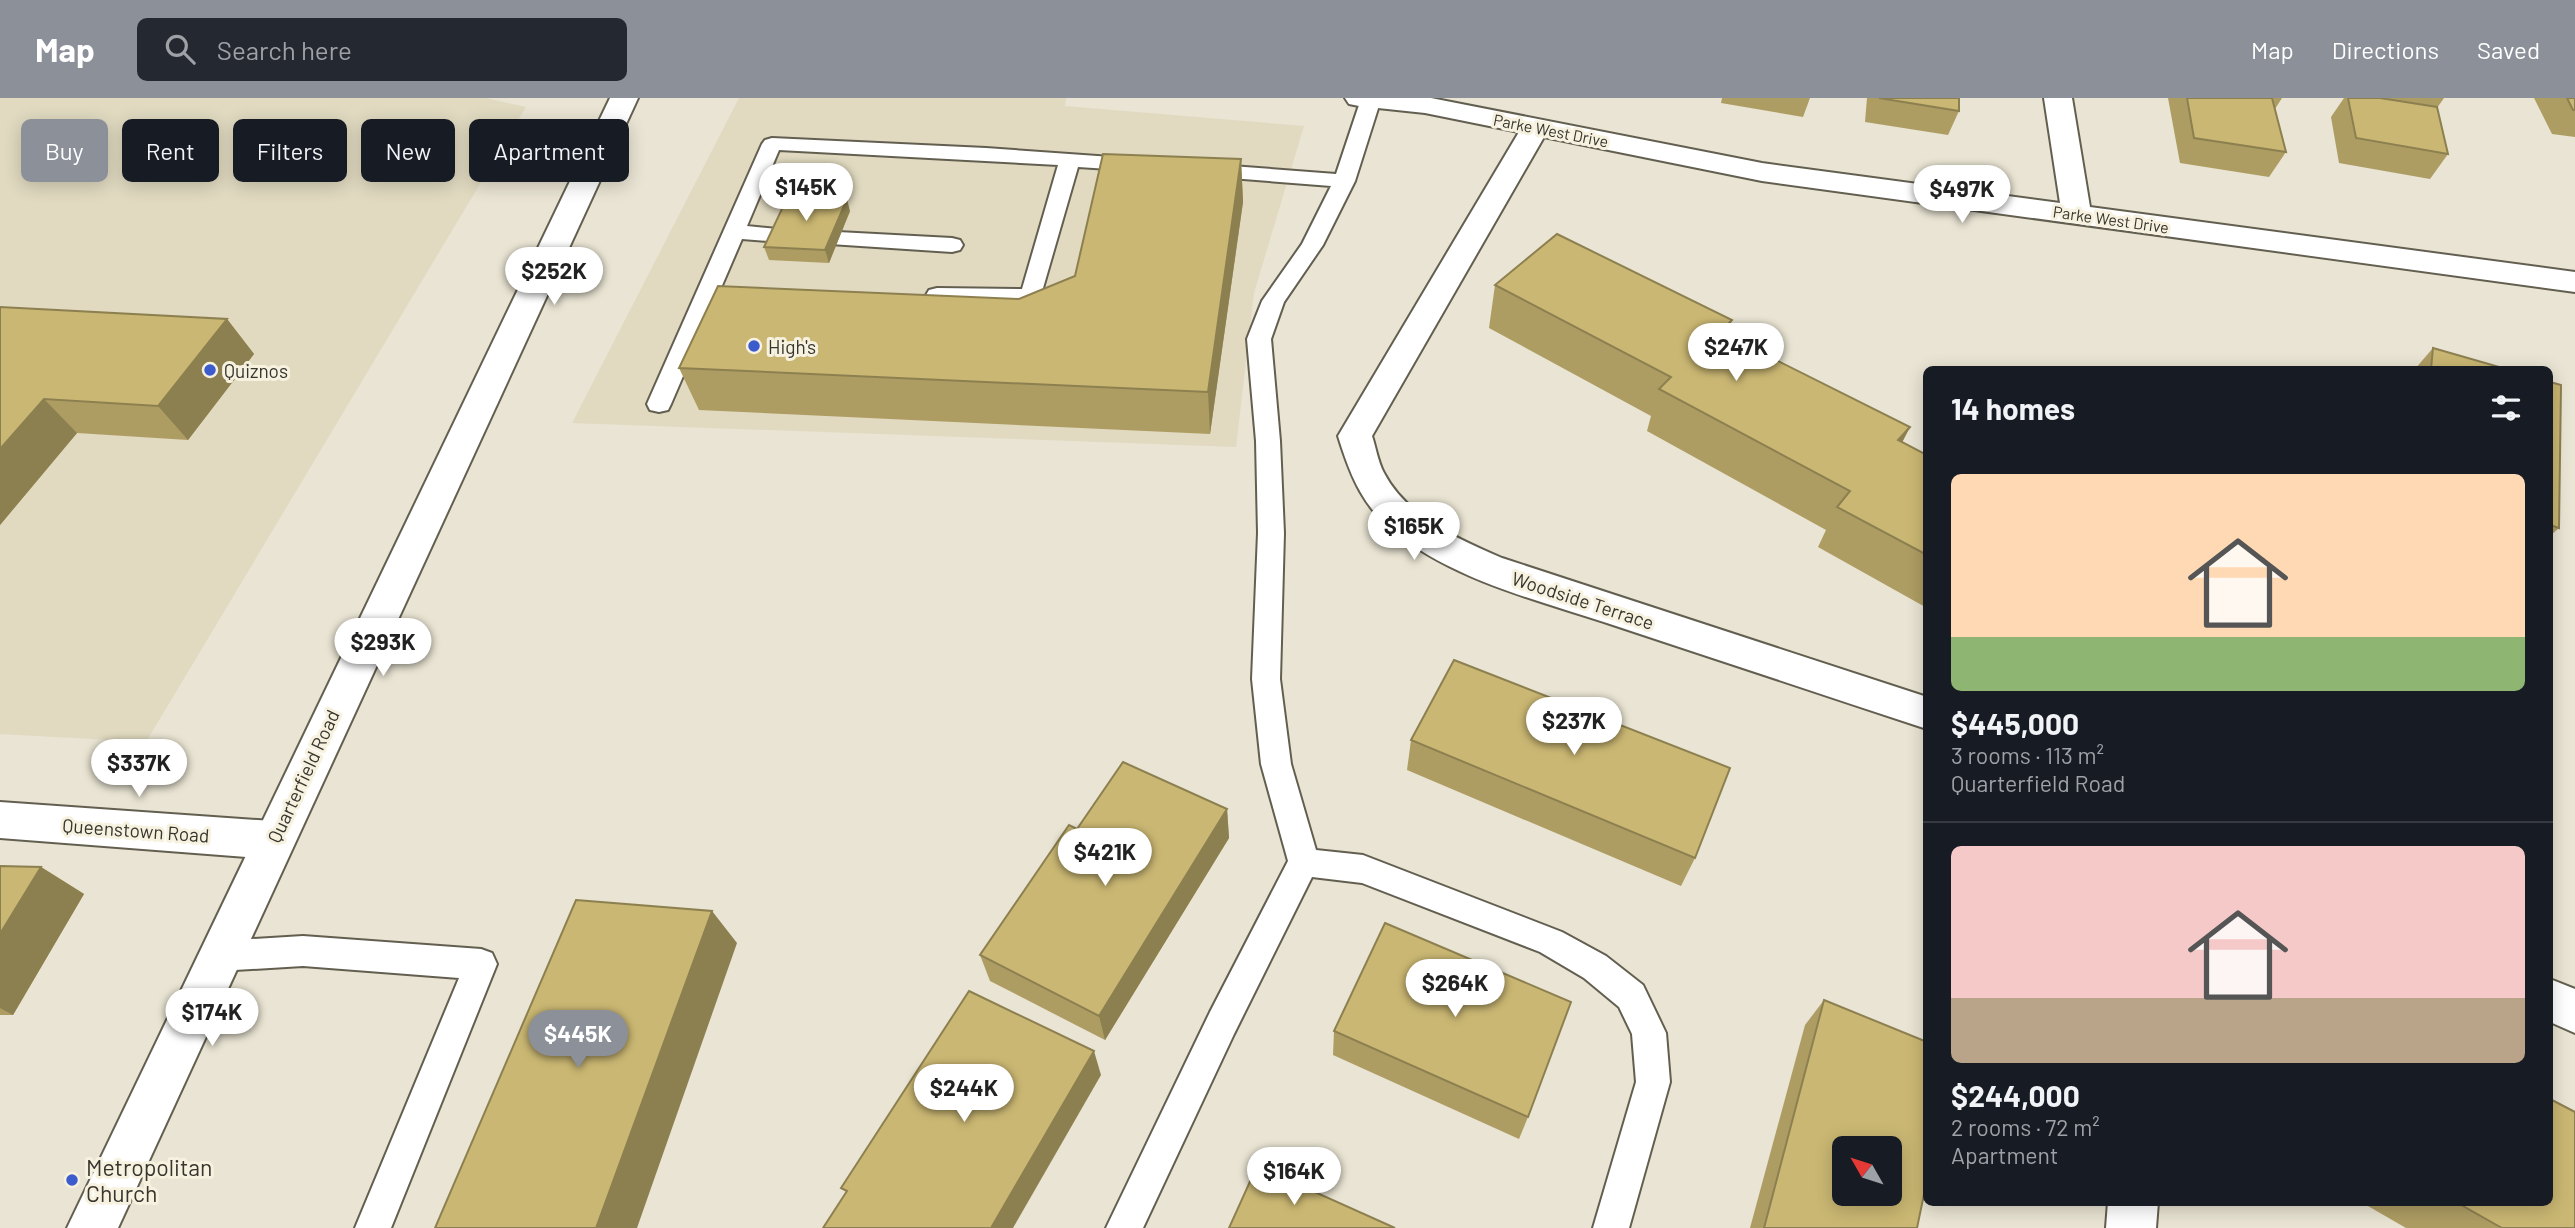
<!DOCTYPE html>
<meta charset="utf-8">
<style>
body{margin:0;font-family:Barlow,sans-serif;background:#242831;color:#f1f3f6;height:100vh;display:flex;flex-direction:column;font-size:26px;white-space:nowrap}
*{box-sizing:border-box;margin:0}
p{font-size:23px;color:#9ea1a6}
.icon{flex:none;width:38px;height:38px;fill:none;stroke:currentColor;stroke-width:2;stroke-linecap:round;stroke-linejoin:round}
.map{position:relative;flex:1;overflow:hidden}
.side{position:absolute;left:1923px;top:268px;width:630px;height:840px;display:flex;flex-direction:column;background:#171b24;border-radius:10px;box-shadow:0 4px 18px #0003}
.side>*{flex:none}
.banner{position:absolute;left:21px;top:21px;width:665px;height:63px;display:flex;gap:14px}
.needle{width:46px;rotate:309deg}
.fabs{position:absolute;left:1832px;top:1038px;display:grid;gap:14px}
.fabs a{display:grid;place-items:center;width:70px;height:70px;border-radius:10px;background:#171b24;box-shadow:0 4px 18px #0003;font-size:35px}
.price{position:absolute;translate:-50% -60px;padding:0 16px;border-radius:24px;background:#fff;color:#222;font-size:23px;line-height:46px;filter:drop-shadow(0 2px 4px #0008)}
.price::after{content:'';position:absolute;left:50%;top:42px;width:21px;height:16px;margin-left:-10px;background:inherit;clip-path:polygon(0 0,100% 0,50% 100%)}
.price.on{background:#8c9099;color:#fff}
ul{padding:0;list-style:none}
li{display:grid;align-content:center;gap:14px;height:371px;padding:0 28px}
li+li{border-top:2px solid #363941}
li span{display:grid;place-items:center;height:217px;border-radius:10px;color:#555}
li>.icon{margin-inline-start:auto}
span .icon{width:126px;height:126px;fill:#fffc;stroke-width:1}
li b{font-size:30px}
h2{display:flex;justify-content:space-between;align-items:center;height:84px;padding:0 28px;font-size:30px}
.tag{padding:0 24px;border-radius:10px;background:#171b24;box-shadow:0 4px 18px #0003;font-size:24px;line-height:63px}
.tag.on{background:#8c9099;color:#fff}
header{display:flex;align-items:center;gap:42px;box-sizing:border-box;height:98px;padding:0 35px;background:#8c9099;color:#fff}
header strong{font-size:33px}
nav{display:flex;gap:38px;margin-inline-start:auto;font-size:24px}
.search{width:490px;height:63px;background:#242831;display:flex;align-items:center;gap:18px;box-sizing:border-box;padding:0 24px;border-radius:10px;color:#9ea1a6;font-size:26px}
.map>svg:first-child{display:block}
</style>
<header>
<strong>Map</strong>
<div class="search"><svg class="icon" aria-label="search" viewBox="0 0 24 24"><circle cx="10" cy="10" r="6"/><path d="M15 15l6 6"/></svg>Search here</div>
<nav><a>Map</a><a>Directions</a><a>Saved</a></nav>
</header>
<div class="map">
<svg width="2575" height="1130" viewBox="0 0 2575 1130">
<rect width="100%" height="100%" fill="#e9e4d3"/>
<!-- built -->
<g fill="#e1dac1">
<path d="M0,0h486l40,9 -380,635 -146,-8z"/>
<path d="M739,0h327l-1,8 239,20 -50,167 -18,154 -664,-24z"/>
</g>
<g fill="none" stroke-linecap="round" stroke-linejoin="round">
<!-- lane casing -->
<g stroke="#635f50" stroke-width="4">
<g id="lane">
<path d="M1361,1h20l-26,82 -32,64 -39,57 -13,37 9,102 4,92 -4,146 11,85 25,86 47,5 199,77 44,24 37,29 23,48 4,49 -41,146h-36l43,-146 -4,-48 -13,-27 -35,-29 -44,-26 -178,-69 -50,-6 -78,157 -91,194h-37l104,-216 78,-151 -27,-97 -9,-85 6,-146 -2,-92 -9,-102 15,-38 40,-57 29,-58 -126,-10 -7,-2 -3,-4 3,-4 7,-2 131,10z"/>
<path d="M772,40l214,10 154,11 7,2 3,4 -3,4 -7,2 -62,-4 -39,135 -8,2 -94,-2 -8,-2 -3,-5 3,-5 8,-2 85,1 36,-124 -279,-15 -32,76 41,4 3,5 -3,5 -8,2 -38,-3 -71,165 -3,6 -9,2 -9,-2 -3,-6 115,-260 3,-4z"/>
<path d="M838,134l114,6 8,2 3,5 -3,5 -8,2 -122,-8 -3,-5 3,-5z"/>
<path d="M303,838l178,13 11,4 5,11 -106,264h-36l104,-250 -156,-12 -85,5 -11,-4 -5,-11 5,-11 11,-4z"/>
</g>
</g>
<!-- street casing -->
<g stroke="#635f50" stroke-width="4">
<g id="street">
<path d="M1345,0h86l331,65 298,40 -16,-105h28l18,109 485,65v20l-813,-111 -218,-44 -172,299c4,12 6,26 12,37 23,44 74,66 118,85l425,139v32c-106,-35 -211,-70 -317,-105 -70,-23 -149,-42 -209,-87 -37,-27 -50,-59 -63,-101l181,-304 -94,-19 -66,-7 -10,-2z"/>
<path d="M0,704l272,19 15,6 6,13 -6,13 -15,6 -272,-21z"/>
<path d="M2550,881l25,10v44l-25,-11z"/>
<path d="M2108,1104h50l-2,26h-50z"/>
</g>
</g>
<!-- secondary casing -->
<g stroke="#635f50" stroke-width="4">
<path id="secondary" d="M610,0h28l-520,1130h-51z"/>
</g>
<!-- lane -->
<use href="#lane" fill="#fff" fill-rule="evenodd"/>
<!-- street -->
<use href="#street" fill="#fff" fill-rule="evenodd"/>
<!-- secondary -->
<use href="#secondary" fill="#fff" fill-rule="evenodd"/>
</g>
<!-- wall -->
<g fill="#ae9d63">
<path d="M1722,0h88l-7,19 -82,-14z"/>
<path d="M1867,0h92v13l-11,24 -83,-13z"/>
<path d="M2168,0h114l-7,11 11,43 -17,25 -89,-14z"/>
<path d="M2344,0h100l-7,10 11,46 -18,25 -91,-16 -8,-46z"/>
<path d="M2534,0h41v39l-23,-3z"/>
<path d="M1241,61l2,43 -33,232 -511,-24 -20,-42 340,-69 56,-23z"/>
<path d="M850,113l-21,52 -60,-3 -5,-13z"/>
<path d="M1495,187l232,50 183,92 -8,15 25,13v153l-109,-61 8,-17 -179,-99 4,-15 -162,-88z"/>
<path d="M0,209l227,12 27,35 -66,86 -111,-7 -77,92z"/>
<path d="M2433,250l73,21h-91z"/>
<path d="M2550,284l9,146 -9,8z"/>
<path d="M1411,642l284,118 -14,28 -274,-116z"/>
<path d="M1227,711l2,29 -124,202 -115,-59 -10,-26 97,-126z"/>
<path d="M0,768l41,1 43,27 -71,121h-13z"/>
<path d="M1824,902l93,228h-167l55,-203z"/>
<path d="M1334,933l194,86 -9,22 -186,-84z"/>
<path d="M2361,1104h189l25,26h-169z"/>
</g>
<!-- shaded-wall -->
<g fill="#8d8050">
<path d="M1241,61l2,43 -33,232 -2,-42z"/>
<path d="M847,101l3,12 -21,52 -4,-13z"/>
<path d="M227,221l27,35 -66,86 -30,-34z"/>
<path d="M1732,222l-14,43 2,-31z"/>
<path d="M44,301l33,34 -77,92v-76z"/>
<path d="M1910,329l-21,41 9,-28z"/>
<path d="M1227,711l2,29 -124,202 -6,-24z"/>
<path d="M41,769l43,27 -71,121 -13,-7v-74z"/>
<path d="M712,813l25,32 -100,285h-41z"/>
<path d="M1094,953l7,24 -88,153h-22z"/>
</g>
<!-- building -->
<g fill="#cab773" stroke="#8d8050" stroke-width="2" fill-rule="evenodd">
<path d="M1879,0h80v13z"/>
<path d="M2187,0h85l14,54 -92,-14z"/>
<path d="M2348,0h32l57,9 11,47 -92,-16z"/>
<path d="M2567,0h8v12h-2z"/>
<path d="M1103,56l138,5 -33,233 -529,-24 39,-82 301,13 56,-23z"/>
<path d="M788,98l59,3 -22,51 -61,-3z"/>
<path d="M1557,136l175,86 -12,12 190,95 -12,13 29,15v100l-90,-48 13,-16 -191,-102 12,-12 -176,-92z"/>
<path d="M0,209l227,12 -69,87 -114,-7 -44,50z"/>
<path d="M2433,250l73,21h-75z"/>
<path d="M2550,284l11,3 -2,143 -9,-3z"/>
<path d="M1454,562l276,108 -35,90 -284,-118z"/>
<path d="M1123,664l104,47 -128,207 -119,-61 89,-130 8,4z"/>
<path d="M0,768l41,1 -41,67z"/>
<path d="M576,802l136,11 -116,317h-161z"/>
<path d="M1385,825l186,79 -43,115 -194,-86z"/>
<path d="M969,893l125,60 -103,177h-168l24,-37 -6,-3z"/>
<path d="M1824,902l103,42v138l-10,48h-153zM1844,1050h46v46h-46z"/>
<path d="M2550,1001l25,13v116h-73l-46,-26h94z"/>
<path d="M1257,1068l138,62h-166z"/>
</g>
<!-- markers -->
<g fill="#3c5cce" stroke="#f7f2e0" stroke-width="2.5">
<circle cx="754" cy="248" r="7"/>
<circle cx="210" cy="272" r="7"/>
<circle cx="72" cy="1082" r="7"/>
</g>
<g text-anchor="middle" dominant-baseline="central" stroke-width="6" stroke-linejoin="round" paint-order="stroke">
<!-- far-street labels -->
<g font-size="16" fill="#37352e" stroke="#f7f2e0">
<text transform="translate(1551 32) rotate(11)">Parke West Drive</text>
<text transform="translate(2111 121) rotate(8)">Parke West Drive</text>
</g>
<!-- poi labels -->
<g font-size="19" fill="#37352e" stroke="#f7f2e0" text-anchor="start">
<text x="768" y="248">High's</text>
<text x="224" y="272">Quiznos</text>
</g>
<!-- street labels -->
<g font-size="19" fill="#37352e" stroke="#f7f2e0">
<text transform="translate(1583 502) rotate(18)">Woodside Terrace</text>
<text transform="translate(303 678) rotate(-65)">Quarterfield Road</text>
<text transform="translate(136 732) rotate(4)">Queenstown Road</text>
</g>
<!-- near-poi labels -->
<g font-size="23" fill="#37352e" stroke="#f7f2e0" text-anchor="start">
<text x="86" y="1069">Metropolitan<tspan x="86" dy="26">Church</tspan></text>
</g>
</g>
</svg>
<div class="fabs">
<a><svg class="needle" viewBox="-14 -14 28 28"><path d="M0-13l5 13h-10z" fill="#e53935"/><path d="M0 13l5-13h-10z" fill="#9ea1a6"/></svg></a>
</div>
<b class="price" style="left:806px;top:125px">$145K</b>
<b class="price" style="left:1962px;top:127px">$497K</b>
<b class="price" style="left:554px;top:209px">$252K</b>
<b class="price" style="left:1736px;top:285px">$247K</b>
<b class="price" style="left:1414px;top:464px">$165K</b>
<b class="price" style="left:383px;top:580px">$293K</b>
<b class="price" style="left:1574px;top:659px">$237K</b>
<b class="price" style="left:139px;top:701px">$337K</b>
<b class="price" style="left:1105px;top:790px">$421K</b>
<b class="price" style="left:1455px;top:921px">$264K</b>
<b class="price" style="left:212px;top:950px">$174K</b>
<b class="price on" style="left:578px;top:972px">$445K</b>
<b class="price" style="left:964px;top:1026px">$244K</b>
<b class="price" style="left:1294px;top:1109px">$164K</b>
<div class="banner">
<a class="tag on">Buy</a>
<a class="tag">Rent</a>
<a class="tag">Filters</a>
<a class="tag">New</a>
<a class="tag">Apartment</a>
</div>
<section class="side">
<h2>14 homes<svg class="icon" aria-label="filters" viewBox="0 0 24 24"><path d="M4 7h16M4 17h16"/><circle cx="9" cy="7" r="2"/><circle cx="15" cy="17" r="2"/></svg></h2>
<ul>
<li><span style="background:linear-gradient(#ffd9b3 75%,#8fb573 0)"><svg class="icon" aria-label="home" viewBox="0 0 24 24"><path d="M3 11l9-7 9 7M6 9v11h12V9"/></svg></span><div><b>$445,000</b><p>3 rooms · 113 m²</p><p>Quarterfield Road</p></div></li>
<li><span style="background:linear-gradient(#f6c9c9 70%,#b9a48a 0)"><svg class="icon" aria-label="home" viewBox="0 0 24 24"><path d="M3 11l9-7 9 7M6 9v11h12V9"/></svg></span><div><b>$244,000</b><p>2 rooms · 72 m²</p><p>Apartment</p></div></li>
</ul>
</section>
</div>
